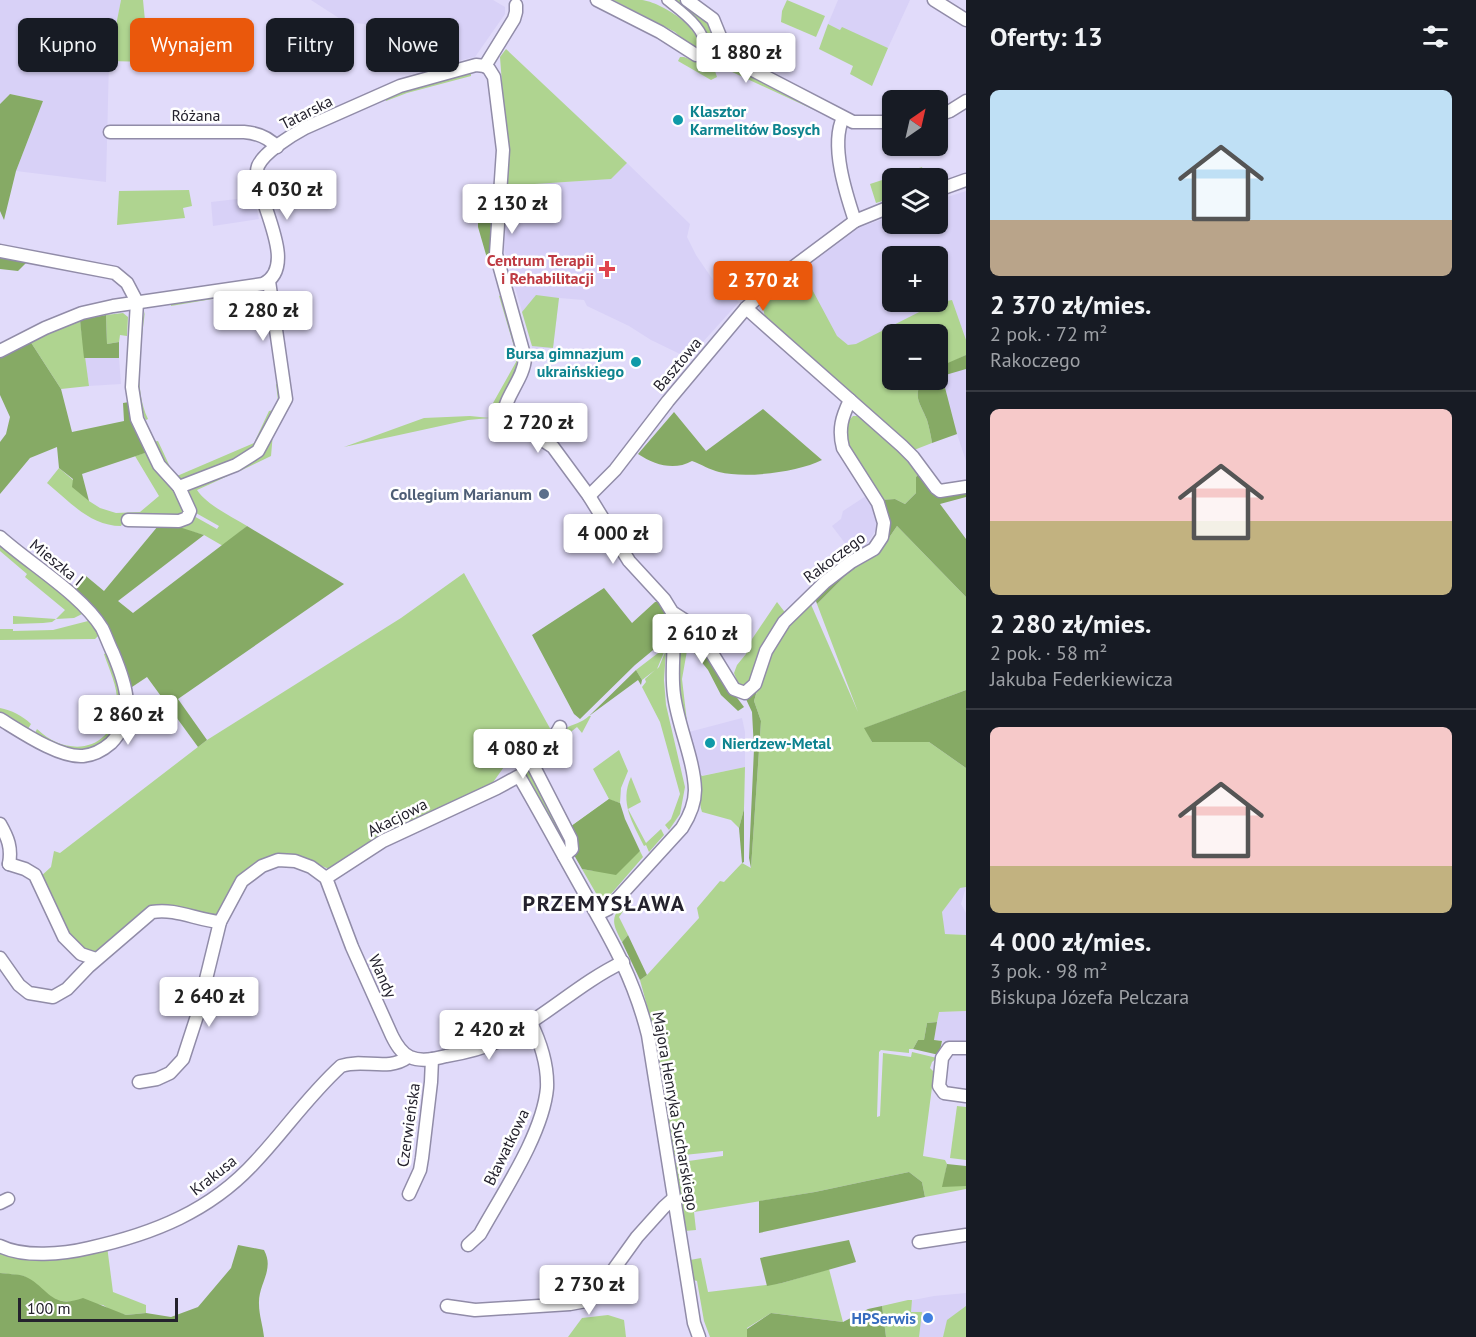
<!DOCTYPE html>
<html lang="pl">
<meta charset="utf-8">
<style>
body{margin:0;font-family:"PT Sans",sans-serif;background:#20242c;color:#f1f3f6;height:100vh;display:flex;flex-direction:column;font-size:22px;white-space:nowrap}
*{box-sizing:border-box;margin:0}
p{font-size:20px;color:#9ea1a6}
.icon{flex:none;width:33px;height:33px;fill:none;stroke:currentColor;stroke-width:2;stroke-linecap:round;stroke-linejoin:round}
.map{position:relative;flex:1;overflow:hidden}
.details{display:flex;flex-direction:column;background:#171b24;width:510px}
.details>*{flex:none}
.guide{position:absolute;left:18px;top:18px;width:570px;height:54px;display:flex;gap:12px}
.needle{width:39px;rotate:34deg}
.fabs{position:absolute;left:882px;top:90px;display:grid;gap:12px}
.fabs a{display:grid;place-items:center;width:66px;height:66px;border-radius:9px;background:#171b24;box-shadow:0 2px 4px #0004;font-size:30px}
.scale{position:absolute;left:18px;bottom:15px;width:160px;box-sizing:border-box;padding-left:6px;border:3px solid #24222d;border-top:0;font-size:16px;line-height:21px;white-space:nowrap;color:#24222d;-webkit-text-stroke:4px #fff;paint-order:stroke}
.price{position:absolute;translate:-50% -51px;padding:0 14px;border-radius:6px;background:#fff;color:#222;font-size:20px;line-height:39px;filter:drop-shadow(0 2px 3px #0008)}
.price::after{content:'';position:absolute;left:50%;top:36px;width:18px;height:14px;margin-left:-9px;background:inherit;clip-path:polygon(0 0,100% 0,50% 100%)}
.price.active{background:#ea580c;color:#fff}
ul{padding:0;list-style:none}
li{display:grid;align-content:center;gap:12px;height:318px;padding:0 24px}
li+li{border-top:2px solid #363941}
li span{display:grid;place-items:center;height:186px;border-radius:9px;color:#555}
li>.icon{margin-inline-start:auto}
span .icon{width:108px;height:108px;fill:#fffc;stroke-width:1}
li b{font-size:26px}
h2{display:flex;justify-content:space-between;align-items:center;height:72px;padding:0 24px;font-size:26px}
.chip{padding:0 21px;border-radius:9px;background:#171b24;box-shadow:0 2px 4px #0004;font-size:21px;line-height:54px}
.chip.active{background:#ea580c;color:#fff}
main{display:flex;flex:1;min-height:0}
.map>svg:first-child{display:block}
</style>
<main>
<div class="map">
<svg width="966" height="1337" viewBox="0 0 966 1337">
<rect width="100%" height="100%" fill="#e1dbfa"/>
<!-- built -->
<g fill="#d8d1f7" fill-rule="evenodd">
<path d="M0,0h121l-12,61 -3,121 -90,-11 27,-70 -33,-7 -10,10z"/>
<path d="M311,0h182l12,7v7l-30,43 -17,4 -31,-21 -7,1 -2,-4 -35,-11 -38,-4z"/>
<path d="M838,0h72l-22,48 -46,-20 -2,2 -12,-6z"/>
<path d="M627,163l63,61 -3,13 9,18 19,28 24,19 -37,41 -4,-1 -18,12 -29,-14 -22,-14 -42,-20 -3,-6 -25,-2 -6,50h-9l-1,14 -11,-1v-15l-28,-97 2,-63 104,-7z"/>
<path d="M966,191v270l-9,-27 -4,2 -191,-132 17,-17 81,-60 32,-11v8h46v-24zM892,256h46v46h-46zM892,334h46v46h-46z"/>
<path d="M254,197l5,22 -46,7 -2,-24z"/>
<path d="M84,358h35l2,26 -32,2z"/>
<path d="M869,494l11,30 -14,21 -12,10 -22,-29 9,-7 2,-8z"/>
<path d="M742,718l3,14v35l-44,9 -12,-44z"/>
<path d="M960,887h6l-5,17 5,9v22l-22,-1 -2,-22z"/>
<path d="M966,1011v32l-32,-3 4,-28z"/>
<path d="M966,1293v44h-80l-4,-31 52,-10z"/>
</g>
<!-- green -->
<g fill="#afd490">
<path d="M121,0h22l6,62 -40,-1z"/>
<path d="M613,0c10,0 20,0 29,0 18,2 64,29 55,50l-6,-2 -16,-16z"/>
<path d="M675,0h5l28,22 14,29 103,64 -108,-50 -10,-30 -11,-15z"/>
<path d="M787,0l38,16 -9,21 -35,-15 1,-11z"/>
<path d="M828,24l12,6 2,-3 46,21 -16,38 -22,-12 3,-8 -34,-17z"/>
<path d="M506,49l121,114 -16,16 -105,7 1,-35 -7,-94z"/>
<path d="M680,57h4l30,11 3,9 -6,3 -33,-19z"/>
<path d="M471,72v4l-64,17 -21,8 -1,-4 21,-8z"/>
<path d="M922,167l3,11h-33v20l-16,5 -6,-19z"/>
<path d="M189,190l3,16 -9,2 2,10 -68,7 2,-34z"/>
<path d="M804,268l4,6 -2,4 31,58 11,9 8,-1 81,-41 15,-3 14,40v15l-28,14v-35h-46v46h30c-9,18 -2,22 5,40 2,7 4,16 5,23l-18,7 -149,-133 -3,-13 17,-17z"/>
<path d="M260,289l6,4 2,11 -2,1 -1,-8 -5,-6 -89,15v-3z"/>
<path d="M501,295c6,19 21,56 15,74 -4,13 -14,24 -18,39l-5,-5 23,-41 -1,-12 -16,-54z"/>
<path d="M536,295l23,3 -6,50 -21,-2 -10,-34z"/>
<path d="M145,311c-4,35 -12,76 3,108l-2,1c-13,-22 -10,-84 -1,-109z"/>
<path d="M123,313l5,4 -1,19 -7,-1 -1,7 -12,2 -1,-29z"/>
<path d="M80,320l9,66 -28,3 -31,-48 39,-18z"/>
<path d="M276,384l3,1c4,8 3,15 0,24l-25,40 -61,30 -10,3 -14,-10 -18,-30 7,-1 13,28 6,7 77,-33 15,-32 10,-2z"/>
<path d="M470,416l20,2 -22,2 -124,27 80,-29z"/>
<path d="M853,416h4c23,18 44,35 61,59l-2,2v16l-11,11 -10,-5 -15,1 -35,-60 -1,-15z"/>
<path d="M273,433l-2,23 -31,15 21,-17z"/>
<path d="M148,452l30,41 8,22 -60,2 -5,9c-31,0 -52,-25 -74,-43l12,-15 14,12 16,21 11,7 16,5 24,-1 19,-16 -24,-40z"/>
<path d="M230,475l-33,15c11,16 34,26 50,36l-24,20 -19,-11 -44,-12 32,-8 25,14 2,-3 -23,-13 -10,-21c7,-13 30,-15 44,-17z"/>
<path d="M897,526l69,71v93l-101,38 7,14h57l37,26v119l-6,1 -18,24 3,22 21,1v76l-27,1 -2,10 -10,1 -3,17h-6l-5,9h-4v4l-28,-3 -2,2 -2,65 3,-1 3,-63 28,4 1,-5 25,6 -5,4 -2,6 4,4 -11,84 22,4 2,4 -4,22h23v3l-41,8 -3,-15 -13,-10 -94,20 -121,20 2,18 -11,1 -10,-68 48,-7v-5l-49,5 -18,-117 -16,-59 7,-5 52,-57 -2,-10 23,-27 4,1 18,-19 9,5 10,-147 -7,-20 15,-50 14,-24 26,-27 49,112 -41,-108 28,-28 37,-28z"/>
<path d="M0,542l81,65 1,7 -8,4 -18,1 -4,3 -9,1 -30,1v-8l43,3 9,-9 -40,-33 2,-3 -27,-23z"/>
<path d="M464,573l88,159 -25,16 -11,2 -27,38 -81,34 -76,48 -16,-6 -51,-4 -51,58 -50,-12 -67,50 -10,-2 -21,-19 -26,-58 11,-10 3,-16 6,2 147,-113 194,-122z"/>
<path d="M777,602l10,13 -35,68 -12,6 -6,-16 3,-8 9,-11 6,-15z"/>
<path d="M88,621l5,2 8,10 -6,6 -95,1v-11h13v2l40,-1z"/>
<path d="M684,625l3,1 1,19 -6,34 5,43c-12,-26 -9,-68 -3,-97z"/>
<path d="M662,650h3l-8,19 2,-2 7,-17 -2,30 2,25 19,82 -5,27 -11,16 -4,-5 6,-6 9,-25 -20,-72 -18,-35 4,-5 -1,-3 10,-9 -13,10 -6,-10z"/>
<path d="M109,651l8,22 7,42 -19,29 -25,8 -24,-6 -21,-13 2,-4c31,30 78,22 80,-26 1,-16 -8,-34 -13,-49z"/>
<path d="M0,708c11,2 23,8 31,16l-3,5c-10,-6 -18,-8 -28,-13z"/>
<path d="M589,716h2l-9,17 -5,-6 -10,8 -3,-6c9,-5 18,-6 25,-13z"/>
<path d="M619,750l9,21 -7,17 -1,15 -10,-3 27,53 3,-2 3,6 -32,37 -8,3 -6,-2 -15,-26 12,2 -24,-44 39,-28 -16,-30z"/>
<path d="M532,752l32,79 4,18 -47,-83 -2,1 -1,-12z"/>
<path d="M745,767l-1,42 -5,19 -8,-8 -29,-8c-4,-11 -1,-26 -3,-39l3,3z"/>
<path d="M631,777l10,25 -13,7 18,34 15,-14 3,6 -15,17 -3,-7 -2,1c-11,-23 -25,-43 -13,-69z"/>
<path d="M621,907l3,3 -5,7 9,18 -6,7c-7,-14 -13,-23 -1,-35z"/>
<path d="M957,1106l9,1v53l-16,-2z"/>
<path d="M107,1246l6,46 33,13v8l-20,2 -14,-4 -9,-6 -50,-5 -29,-24 -24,-3v-23z"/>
<path d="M701,1258l7,34 74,-9 47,-14 14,53 -72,-9 -24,15v9h-37l-6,-16 -7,-40 -4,-1 -3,-20z"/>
<path d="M908,1300h4l-1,12h11l-3,25h-33l-4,-31z"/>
<path d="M966,1306v31h-23l4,-17z"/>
<path d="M608,1315l16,5 2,17h-58l14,-19z"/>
</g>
<!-- forest -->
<g fill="#86aa65">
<path d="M10,94l33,7 -27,70 -12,49 -4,-9v-107z"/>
<path d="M478,192l19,1 -6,30 -2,42 -11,-38z"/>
<path d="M0,254l27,8 -9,9 -18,-2z"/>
<path d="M106,315l1,29 12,-2v16h-35l-4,-38z"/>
<path d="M30,341l31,48 11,43 52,-11 -1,-18 6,-1 4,20 15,30 -66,22 7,27 -17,-14 1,-8 -14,-11 -2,-21 -27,11 -30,36v-52l6,-8 4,-17 -10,-22v-39z"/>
<path d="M966,355v14l-24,7 15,58 -25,9c-1,-7 -3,-16 -5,-23 -7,-18 -14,-22 -5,-40h16v-11l3,-3z"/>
<path d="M763,409l59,51c-24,12 -76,19 -103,12 -9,-2 -18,-8 -27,-11 -18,10 -37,4 -54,-7l36,-42 32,39z"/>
<path d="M918,475l19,21 29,-3v4l-26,7 26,35v58l-69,-71 -15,22 -37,28 -28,28 -2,-6 5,-7 58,-41 2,-50 15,-1 10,5 11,-11v-16z"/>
<path d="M158,526h18l28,9 -86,66 15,12 114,-87 97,58 -166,115 29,41 -9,7 -51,-70 -15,10 -22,-57 -17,-20 -20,-17 13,-17 18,15z"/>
<path d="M604,588l28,35 23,-21 5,-1 6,13 4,17 -6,10 -29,24 -55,54 -6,-5 -42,-79z"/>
<path d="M687,626l38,57 4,4 15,20 -6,4 -17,-16 -13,-25 -20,-25z"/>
<path d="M636,670l6,10 -1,5 -3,-5 -49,36z"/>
<path d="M760,680l-6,21 7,20 -10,147 -2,-10 5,-109 -2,-37 -7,-15z"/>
<path d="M966,690v78l-37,-26h-57l-8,-14z"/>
<path d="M609,799l11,4 5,16 15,32 -24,24 -34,-6 -8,-14 2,-5 -6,-23z"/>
<path d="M744,809v53l-2,1 -3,-35z"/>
<path d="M628,935l19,40 -7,5 -18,-38z"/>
<path d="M937,1022l-3,18 8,1 -3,14 -26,-6 5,-9h6l3,-17z"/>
<path d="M947,1164l19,2v20l-24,1z"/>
<path d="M909,1172l13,10 3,15 -166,36v-32l56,-9z"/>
<path d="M849,1240l7,22 -74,21 -15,3 -7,-28z"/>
<path d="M238,1245l26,5c11,20 -6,34 -5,54 0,11 4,22 5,33h-264v-64c7,1 17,1 24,3 25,11 26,34 59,22l43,17 20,-2 25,4 27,-10 33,-39z"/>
<path d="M882,1306l4,31h-139v-8l24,-16 72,9 25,-13z"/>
</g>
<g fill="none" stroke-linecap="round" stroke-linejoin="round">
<!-- pedestrian casing -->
<g stroke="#918ca8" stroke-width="12">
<path id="pedestrian" d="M667,0c14,11 47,34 35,55h-6"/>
</g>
<!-- minor casing -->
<g stroke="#918ca8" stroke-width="15">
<g id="minor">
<path d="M597,0l63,32 36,23"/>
<path d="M687,0l26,19 13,32 15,13 112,58h39"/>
<path d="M934,0l32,20"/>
<path d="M485,66l4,3 5,8 9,73 -7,104 29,104c-1,21 -21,39 -21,57l49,32 36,49 40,65 35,38 8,13 14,9 16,16 32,52 11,4 10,-9 11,-33 18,-29 41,-40 26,-20 23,-13 8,-12 2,-14 -6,-20 -35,-55c-5,-19 -1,-31 7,-48"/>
<path d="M485,66l29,-47 2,-7v-7"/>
<path d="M938,115l12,-4 16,-10"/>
<path d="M843,118c-13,27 3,76 12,103"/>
<path d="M110,132h134c13,1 24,5 33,15"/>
<path d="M938,190l28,-10"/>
<path d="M0,251l115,22 12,10 10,19 -5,85 5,32 22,46 20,22 11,24 -3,7 -8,3 -51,-1"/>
<path d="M746,308l156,138 11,11 23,31 4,3 26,-4"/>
<path d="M0,351l45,-23 37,-15 31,-7 150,-22c40,-19 -14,-94 -5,-118 6,-14 34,-31 47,-38l95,-42 76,-21 9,1"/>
<path d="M179,487l57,-22 22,-14 28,-52 -17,-118"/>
<path d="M589,496l26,-26 53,-69 78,-93 34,-31 75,-56 37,-15"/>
<path d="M0,537c30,27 82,58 102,91 4,8 7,17 11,25 13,31 24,63 -2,90 -8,7 -18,12 -28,13 -24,2 -63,-25 -83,-37"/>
<path d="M560,727c-6,15 -23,20 -29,34l40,78 1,10 -8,7"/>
<path d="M0,824c8,14 12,24 9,40"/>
<path d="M9,864l16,5 10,6 29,62 17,17 15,5"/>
<path d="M326,878l57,-37 114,-53 22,-12c22,38 43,77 65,116 28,49 50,87 64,143l40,250 6,38 5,14"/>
<path d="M598,914l10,-5 74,-81c7,-11 13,-24 13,-38 -1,-31 -17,-64 -21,-95 -4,-28 3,-55 -2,-83"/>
<path d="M0,958l19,27 10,8 24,4 14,-8 21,-22 64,-55c24,-4 44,8 68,10"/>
<path d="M966,1048h-17l-7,10 -3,28 5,7 22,3"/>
<path d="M139,1082l18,-3 13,-6 13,-14 14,-43 23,-94 22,-41 20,-15 16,-6 17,1 16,6 15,11 26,69 40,89c4,8 9,17 18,21 11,5 24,2 36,-1 18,-3 36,-7 53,-15 44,-22 80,-58 124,-79"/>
<path d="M409,1194l11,-24 2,-12 9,-76 1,-23"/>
<path d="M0,1203l8,-4"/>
<path d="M919,1242l47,-7"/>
<path d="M468,1245l12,-11c22,-40 63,-100 67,-146 1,-23 -7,-47 -17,-67"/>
<path d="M0,1246c24,12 64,8 89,2 64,-14 122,-37 167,-87 29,-31 53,-66 85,-95 22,-8 47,6 67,-9"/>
<path d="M447,1306l28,4 95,-6 16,-3 10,-7 41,-57 27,-30 10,-9"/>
</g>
</g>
<!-- pedestrian -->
<use href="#pedestrian" stroke="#fff" stroke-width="9"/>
<!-- minor -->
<use href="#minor" stroke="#fff" stroke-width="12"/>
</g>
<!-- markers -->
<g fill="#0f9aa8" stroke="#fff" stroke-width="2">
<circle cx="678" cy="120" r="6"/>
<circle cx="636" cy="362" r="6"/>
<circle cx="710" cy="743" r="6"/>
</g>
<path fill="#e0444e" stroke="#fff" stroke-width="2" d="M604 260h6v6h6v6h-6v6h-6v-6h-6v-6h6z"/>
<circle fill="#5c6f8a" stroke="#fff" stroke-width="2" cx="544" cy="494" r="6"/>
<circle fill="#3f7fe0" stroke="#fff" stroke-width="2" cx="928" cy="1318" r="6"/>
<g text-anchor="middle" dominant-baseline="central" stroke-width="5" stroke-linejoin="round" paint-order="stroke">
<!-- culture labels -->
<g font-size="16" font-weight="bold" fill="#0d838f" stroke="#fff" text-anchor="start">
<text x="690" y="111">Klasztor<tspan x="690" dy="18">Karmelitów Bosych</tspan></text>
<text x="624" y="353" text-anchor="end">Bursa gimnazjum<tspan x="624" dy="18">ukraińskiego</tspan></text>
<text x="722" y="743">Nierdzew-Metal</text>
</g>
<!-- street labels -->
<g font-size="16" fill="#24222d" stroke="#fff">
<text transform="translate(306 112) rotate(-27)">Tatarska</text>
<text x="196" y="115">Różana</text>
<text transform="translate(677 364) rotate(-50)">Basztowa</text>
<text transform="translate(834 557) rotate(-37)">Rakoczego</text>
<text transform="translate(57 562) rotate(39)">Mieszka I</text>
<text transform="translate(397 817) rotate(-27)">Akacjowa</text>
<text transform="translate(383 976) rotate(66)">Wandy</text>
<text transform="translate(676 1111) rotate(80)">Majora Henryka Sucharskiego</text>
<text transform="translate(408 1125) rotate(-82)">Czerwieńska</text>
<text transform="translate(506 1147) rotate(-64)">Bławatkowa</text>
<text transform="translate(213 1175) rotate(-38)">Krakusa</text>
</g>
<!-- health labels -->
<g font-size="16" font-weight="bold" fill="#be3a42" stroke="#fff" text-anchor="end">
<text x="594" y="260">Centrum Terapii<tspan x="594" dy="18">i Rehabilitacji</tspan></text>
</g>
<!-- service labels -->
<g font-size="16" font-weight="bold" fill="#4e5e75" stroke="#fff" text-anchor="end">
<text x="532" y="494">Collegium Marianum</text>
</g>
<!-- shop labels -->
<g font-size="16" font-weight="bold" fill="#366cbe" stroke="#fff" text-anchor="end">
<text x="916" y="1318">HPSerwis</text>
</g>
<!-- district labels -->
<g font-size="22" font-weight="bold" letter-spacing="1.5" fill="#24222d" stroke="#fff">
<text x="604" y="903">PRZEMYSŁAWA</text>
</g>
</g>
</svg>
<div class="fabs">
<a><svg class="needle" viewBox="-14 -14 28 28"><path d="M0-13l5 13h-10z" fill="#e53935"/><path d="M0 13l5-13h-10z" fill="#9ea1a6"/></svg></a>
<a><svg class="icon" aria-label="layers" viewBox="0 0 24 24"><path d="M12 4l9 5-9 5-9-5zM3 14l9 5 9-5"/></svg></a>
<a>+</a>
<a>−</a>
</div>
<div class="scale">100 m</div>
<b class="price" style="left:746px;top:84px">1 880 zł</b>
<b class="price" style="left:287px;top:221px">4 030 zł</b>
<b class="price" style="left:512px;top:235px">2 130 zł</b>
<b class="price active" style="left:763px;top:312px">2 370 zł</b>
<b class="price" style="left:263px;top:342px">2 280 zł</b>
<b class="price" style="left:538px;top:454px">2 720 zł</b>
<b class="price" style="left:613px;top:565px">4 000 zł</b>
<b class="price" style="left:702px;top:665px">2 610 zł</b>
<b class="price" style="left:128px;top:746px">2 860 zł</b>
<b class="price" style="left:523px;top:780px">4 080 zł</b>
<b class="price" style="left:209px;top:1028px">2 640 zł</b>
<b class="price" style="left:489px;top:1061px">2 420 zł</b>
<b class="price" style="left:589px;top:1316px">2 730 zł</b>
<div class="guide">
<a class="chip">Kupno</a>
<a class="chip active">Wynajem</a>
<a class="chip">Filtry</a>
<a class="chip">Nowe</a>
</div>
</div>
<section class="details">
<h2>Oferty: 13<svg class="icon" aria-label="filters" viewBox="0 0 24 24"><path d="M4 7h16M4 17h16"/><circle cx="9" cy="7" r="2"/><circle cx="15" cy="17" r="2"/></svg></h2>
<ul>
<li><span style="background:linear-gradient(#bfe0f5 70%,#b9a48a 0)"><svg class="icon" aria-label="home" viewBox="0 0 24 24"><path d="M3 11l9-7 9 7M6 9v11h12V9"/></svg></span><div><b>2 370 zł/mies.</b><p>2 pok. · 72 m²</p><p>Rakoczego</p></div></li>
<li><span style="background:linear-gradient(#f6c9c9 60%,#c2b280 0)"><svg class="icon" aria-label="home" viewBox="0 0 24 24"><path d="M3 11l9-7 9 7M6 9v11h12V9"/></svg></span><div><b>2 280 zł/mies.</b><p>2 pok. · 58 m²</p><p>Jakuba Federkiewicza</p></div></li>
<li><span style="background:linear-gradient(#f6c9c9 75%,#c2b280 0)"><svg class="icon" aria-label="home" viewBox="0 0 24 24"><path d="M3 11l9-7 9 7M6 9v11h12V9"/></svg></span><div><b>4 000 zł/mies.</b><p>3 pok. · 98 m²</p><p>Biskupa Józefa Pelczara</p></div></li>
</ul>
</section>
</main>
